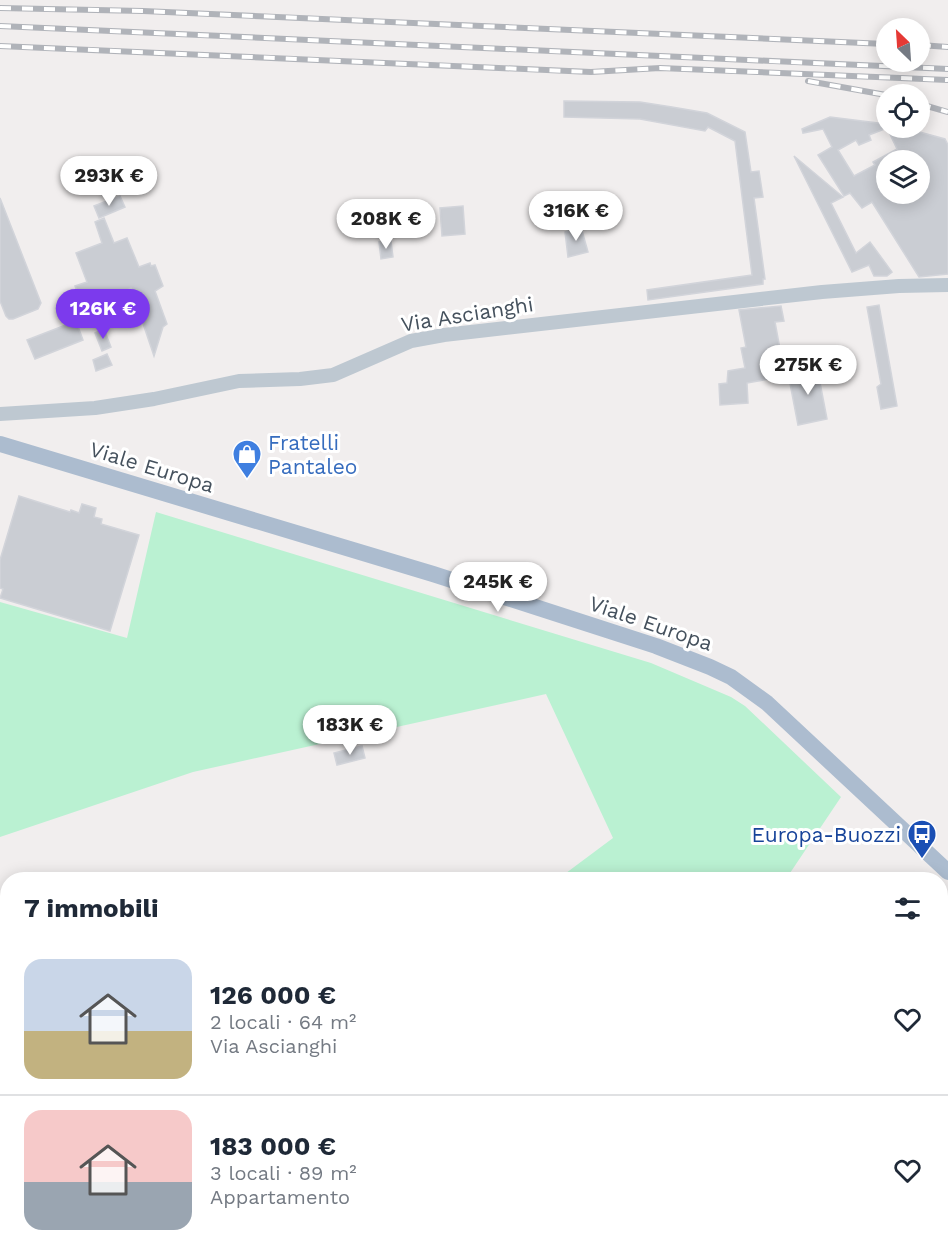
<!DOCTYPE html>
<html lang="it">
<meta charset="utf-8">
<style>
body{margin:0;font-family:"Work Sans",sans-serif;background:#f6f6f7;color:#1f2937;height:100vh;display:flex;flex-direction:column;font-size:22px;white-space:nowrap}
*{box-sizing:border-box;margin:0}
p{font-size:20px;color:#747a83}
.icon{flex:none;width:33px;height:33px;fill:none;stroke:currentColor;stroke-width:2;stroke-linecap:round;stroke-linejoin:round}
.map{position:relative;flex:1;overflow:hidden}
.details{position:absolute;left:0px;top:872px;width:948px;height:386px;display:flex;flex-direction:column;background:#fff;border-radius:24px 24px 0 0;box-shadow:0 3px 15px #0003}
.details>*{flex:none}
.needle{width:39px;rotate:335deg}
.controls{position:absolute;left:876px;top:18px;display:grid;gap:12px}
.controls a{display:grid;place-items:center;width:54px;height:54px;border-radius:50%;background:#fff;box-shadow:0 3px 15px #0003;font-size:30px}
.price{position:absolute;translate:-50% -51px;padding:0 14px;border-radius:21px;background:#fff;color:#222;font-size:20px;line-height:39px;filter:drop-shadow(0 2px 3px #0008)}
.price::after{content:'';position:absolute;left:50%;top:36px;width:18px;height:14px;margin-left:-9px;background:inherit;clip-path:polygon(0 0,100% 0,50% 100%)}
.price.current{background:#7c3aed;color:#fff}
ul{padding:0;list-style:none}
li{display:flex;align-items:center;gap:18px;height:150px;padding:0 24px}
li+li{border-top:2px solid #e0e1e3}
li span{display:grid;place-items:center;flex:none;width:168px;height:120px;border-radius:18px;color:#555}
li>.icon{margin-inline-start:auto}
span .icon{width:72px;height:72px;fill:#fffc;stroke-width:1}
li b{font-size:26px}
h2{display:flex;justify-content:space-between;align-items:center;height:72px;padding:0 24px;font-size:26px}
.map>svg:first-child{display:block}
</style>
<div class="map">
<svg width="948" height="1256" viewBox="0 0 948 1256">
<rect width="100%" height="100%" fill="#f1eeee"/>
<!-- green -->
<path fill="#baf1d2" d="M156,512l495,151 80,34 14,9 96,91 -55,82h-173l-4,-3 -4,3h-47l55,-41 -67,-144 -353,78 -193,65v-235l127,36z"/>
<!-- building -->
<g fill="#cacdd3" stroke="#d2d4da" stroke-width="1.5" fill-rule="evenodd">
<path d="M564,101l76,1 32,5 35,6 38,19 6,40 8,-1 4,26 -9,1 11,81h-2v5l-115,16 -1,-10 105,-15 -17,-134 -27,-14 -3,4 -65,-12 -76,-2z"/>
<path d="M830,117l56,7 1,4 -18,7 2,5 -12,5 -3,-5 -18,10 16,26 21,-11 -2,-3 24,-13 -10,-21h18l40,11 3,6v129l-29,3 -47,-75 -10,6 -12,-15 -6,3 -26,-41 14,-8 -9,-18 -20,4 -1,-4zM886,160h34v34h-34z"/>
<path d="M794,156l49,41 -12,6 25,50 14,-11 22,30 -5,4h-13l-5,-11 -17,7z"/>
<path d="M120,196l5,11 -26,11 -5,-12z"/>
<path d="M0,198l41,105 -3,6 -25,10h-4l-3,-3 -6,-15z"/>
<path d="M463,206l2,28 -23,2 -2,-28z"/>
<path d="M104,218l10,25 13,-5 12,29 11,-4 1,3 4,-1 8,21 -8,5 12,33 -4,3 -9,29 -23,-68 -19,9 4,16 -7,2 1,4 -9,3 -8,-23 -11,5 -7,-18 12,-4 -11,-29 26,-10 -7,-21z"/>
<path d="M581,227l7,25 -20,5 -3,-25z"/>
<path d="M391,241l2,16 -12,2 -2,-17z"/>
<path d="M879,305l18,101 -16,3 -4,-22 4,-3 -14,-77z"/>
<path d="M781,306l3,15 -9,1 10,54 -38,7 1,20 -28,2 -1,-21 8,-1 1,-12 17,-3 -4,-20 5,-1 -7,-37z"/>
<path d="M76,321l7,19 -48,19 -8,-19z"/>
<path d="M104,329l7,18 -9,4 -7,-18z"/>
<path d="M107,354l5,11 -16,6 -3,-11z"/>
<path d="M817,367l10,52 -29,6 -10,-52z"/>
<path d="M19,496l51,16 1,-2 8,3 3,-9 14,4 -2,9 8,2 -1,5 38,11 -29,96 -110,-33 3,-9 -3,-1v-28z"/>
<path d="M362,746l3,12 -28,7 -3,-12z"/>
</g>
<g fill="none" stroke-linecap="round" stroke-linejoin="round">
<!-- path -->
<g stroke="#70d1a6" stroke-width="2" stroke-dasharray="4.5 3" stroke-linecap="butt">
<path d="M940,1217l8,-9"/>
<path d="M910,1256l5,-6"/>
</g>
<!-- minor -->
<g stroke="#bec8d1" stroke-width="14">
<path d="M0,414l95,-6 59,-9 85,-18 61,-2 33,-4 78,-34 33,-6 378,-43 77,-6 49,-1"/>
<path d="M940,1038l8,7"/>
<path d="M940,1120l8,6"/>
<path d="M763,1250l8,6"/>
<path d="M167,1256l3,-6"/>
</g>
<!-- major -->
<g stroke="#acbccf" stroke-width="16">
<path d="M0,444l433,130 223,72 54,21 21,10 36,26 181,169"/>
<path d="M940,1187l8,-9"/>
<path d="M885,1256l5,-6"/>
</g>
<!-- rail casing -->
<g stroke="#b0b3b9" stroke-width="6">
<g id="rail">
<path d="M0,8l143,3 743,33"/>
<path d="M0,26l948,43"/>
<path d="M920,45l28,2"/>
<path d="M0,46l591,26 69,-4 288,12"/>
<path d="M808,81l78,14"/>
<path d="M920,104l28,8"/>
</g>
</g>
<!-- rail -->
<use href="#rail" stroke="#fff" stroke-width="4" stroke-dasharray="11" stroke-linecap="butt"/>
</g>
<!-- icons -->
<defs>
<g id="shop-pin" transform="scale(1.5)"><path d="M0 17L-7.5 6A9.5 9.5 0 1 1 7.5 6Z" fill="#3f7fe0" stroke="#fff"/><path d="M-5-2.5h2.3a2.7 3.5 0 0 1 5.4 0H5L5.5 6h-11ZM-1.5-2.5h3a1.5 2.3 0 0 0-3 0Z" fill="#fff"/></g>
<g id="bus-pin" transform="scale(1.5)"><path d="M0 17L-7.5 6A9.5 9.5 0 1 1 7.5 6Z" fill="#1a4fb4" stroke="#fff"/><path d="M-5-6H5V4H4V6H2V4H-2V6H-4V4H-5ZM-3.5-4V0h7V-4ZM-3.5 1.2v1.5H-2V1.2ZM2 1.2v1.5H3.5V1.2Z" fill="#fff"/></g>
</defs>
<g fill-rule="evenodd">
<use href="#shop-pin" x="247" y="454"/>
<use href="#bus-pin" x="922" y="834"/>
</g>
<g text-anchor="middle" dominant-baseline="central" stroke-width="6" stroke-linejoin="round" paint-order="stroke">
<!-- street labels -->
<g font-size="21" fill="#45515d" stroke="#fff">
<text transform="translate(467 314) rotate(-9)">Via Ascianghi</text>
<text transform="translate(152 467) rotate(17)">Viale Europa</text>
<text transform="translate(651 623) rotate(19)">Viale Europa</text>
</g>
<!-- shop labels -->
<g font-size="21" fill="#366cbe" stroke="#fff" text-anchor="start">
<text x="268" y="442">Fratelli<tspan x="268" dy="24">Pantaleo</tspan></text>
</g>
<!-- transit labels -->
<g font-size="21" fill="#164399" stroke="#fff" text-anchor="end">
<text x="901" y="834">Europa-Buozzi</text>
</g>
</g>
</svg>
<div class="controls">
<a><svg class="needle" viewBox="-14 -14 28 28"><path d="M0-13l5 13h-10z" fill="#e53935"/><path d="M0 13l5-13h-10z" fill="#747a83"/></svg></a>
<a><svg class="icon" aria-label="locate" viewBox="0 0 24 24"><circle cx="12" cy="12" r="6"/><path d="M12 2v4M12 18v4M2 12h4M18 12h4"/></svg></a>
<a><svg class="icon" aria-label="layers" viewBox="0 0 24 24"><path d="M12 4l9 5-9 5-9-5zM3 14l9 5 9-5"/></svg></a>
</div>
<b class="price" style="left:109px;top:207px">293K €</b>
<b class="price" style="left:576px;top:242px">316K €</b>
<b class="price" style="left:386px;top:250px">208K €</b>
<b class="price current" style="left:103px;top:340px">126K €</b>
<b class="price" style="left:808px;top:396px">275K €</b>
<b class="price" style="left:498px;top:613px">245K €</b>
<b class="price" style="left:350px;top:756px">183K €</b>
<section class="details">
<h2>7 immobili<svg class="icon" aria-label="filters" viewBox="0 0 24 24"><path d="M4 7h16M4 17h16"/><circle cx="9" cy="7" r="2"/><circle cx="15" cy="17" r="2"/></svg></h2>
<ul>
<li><span style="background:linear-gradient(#c9d6e8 60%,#c2b280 0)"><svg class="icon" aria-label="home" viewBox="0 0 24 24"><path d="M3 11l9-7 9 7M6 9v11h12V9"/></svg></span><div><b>126 000 €</b><p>2 locali · 64 m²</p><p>Via Ascianghi</p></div><svg class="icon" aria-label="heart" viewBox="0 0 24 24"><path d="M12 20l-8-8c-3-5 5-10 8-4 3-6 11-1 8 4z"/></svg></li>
<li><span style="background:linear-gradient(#f6c9c9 60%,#9aa5b1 0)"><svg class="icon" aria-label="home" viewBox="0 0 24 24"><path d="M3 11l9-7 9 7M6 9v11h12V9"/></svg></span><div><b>183 000 €</b><p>3 locali · 89 m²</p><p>Appartamento</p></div><svg class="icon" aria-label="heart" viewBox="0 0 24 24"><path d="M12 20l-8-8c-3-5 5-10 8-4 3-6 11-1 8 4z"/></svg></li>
</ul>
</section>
</div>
